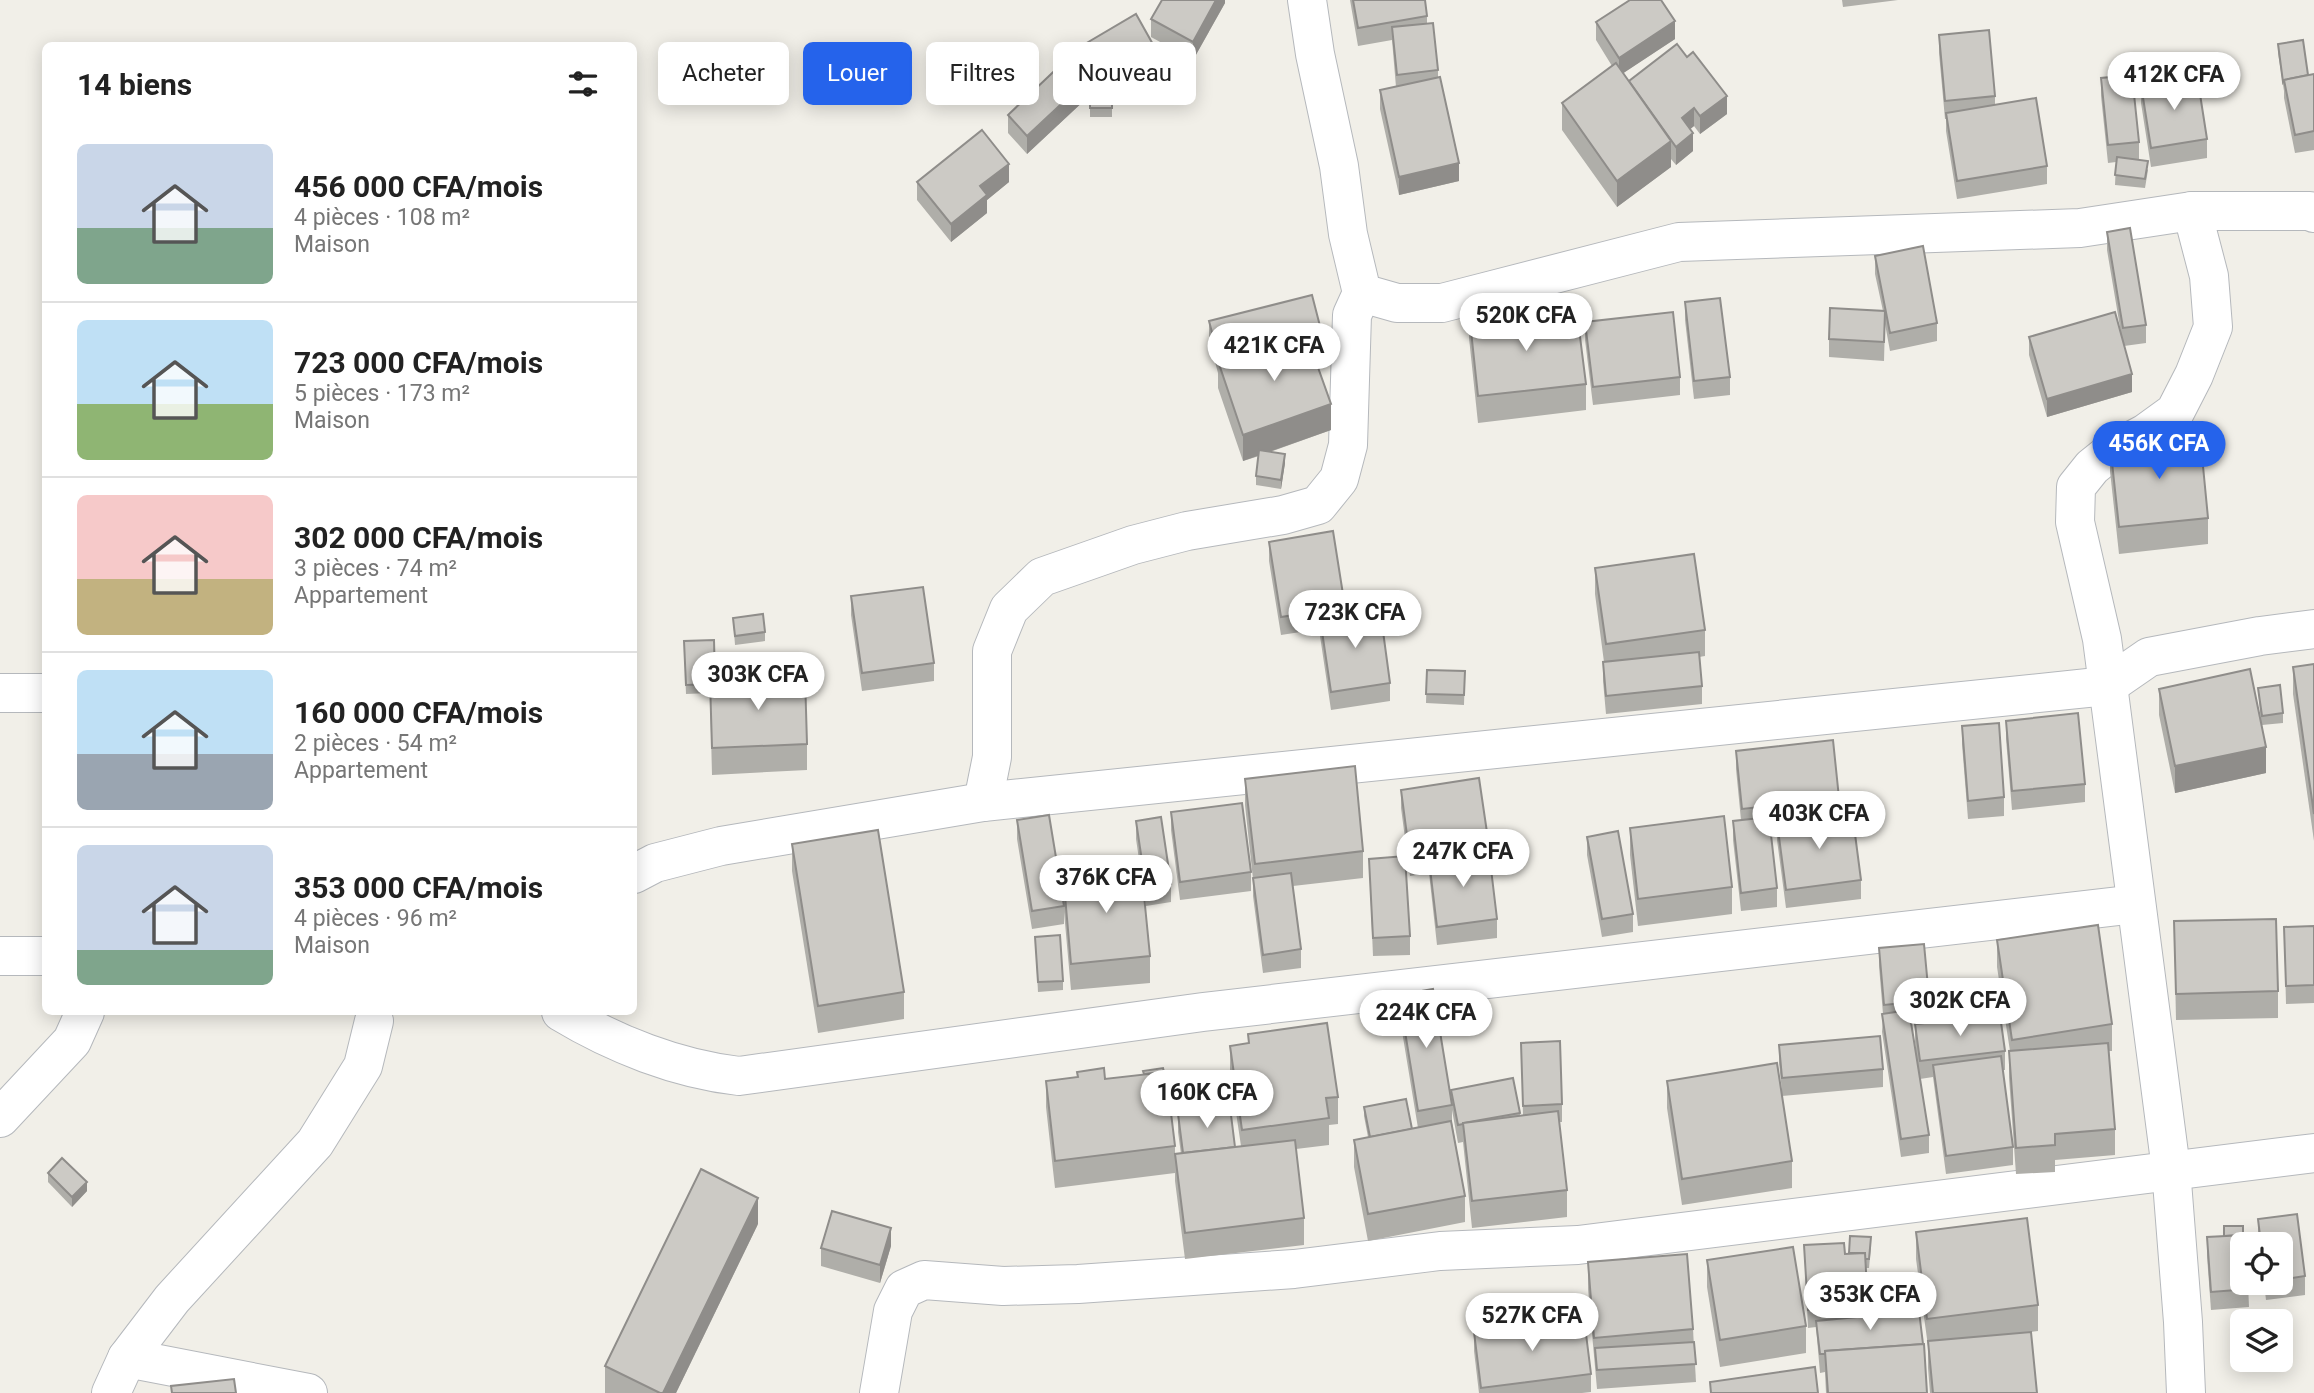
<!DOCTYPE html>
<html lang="fr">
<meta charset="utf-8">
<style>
body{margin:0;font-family:Roboto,sans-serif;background:#f6f6f6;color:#222;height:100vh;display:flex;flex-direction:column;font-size:26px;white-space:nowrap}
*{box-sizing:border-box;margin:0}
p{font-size:23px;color:#767676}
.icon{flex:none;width:38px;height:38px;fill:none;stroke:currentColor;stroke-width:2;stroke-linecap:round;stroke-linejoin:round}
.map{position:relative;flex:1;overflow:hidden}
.panel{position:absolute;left:42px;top:42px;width:595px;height:973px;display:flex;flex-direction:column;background:#fff;border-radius:10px;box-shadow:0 4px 18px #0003}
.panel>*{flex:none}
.hud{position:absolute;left:658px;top:42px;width:665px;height:63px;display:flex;gap:14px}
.fabs{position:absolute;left:2230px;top:1232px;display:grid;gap:14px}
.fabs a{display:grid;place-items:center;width:63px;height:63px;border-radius:10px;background:#fff;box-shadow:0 4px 18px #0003;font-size:35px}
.price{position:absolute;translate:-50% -60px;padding:0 16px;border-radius:24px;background:#fff;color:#222;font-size:23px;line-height:46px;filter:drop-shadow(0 2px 4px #0008)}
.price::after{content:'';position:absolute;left:50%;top:42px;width:21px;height:16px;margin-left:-10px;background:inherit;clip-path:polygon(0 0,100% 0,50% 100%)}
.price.selected{background:#2563eb;color:#fff}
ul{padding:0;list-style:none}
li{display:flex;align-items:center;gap:21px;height:175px;padding:0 35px}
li+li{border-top:2px solid #e0e0e0}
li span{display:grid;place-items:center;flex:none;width:196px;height:140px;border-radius:10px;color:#555}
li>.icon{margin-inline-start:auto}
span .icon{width:84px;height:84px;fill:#fffc;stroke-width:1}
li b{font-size:30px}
h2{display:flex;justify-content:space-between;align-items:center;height:84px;padding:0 35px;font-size:30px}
.chip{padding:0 24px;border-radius:10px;background:#fff;box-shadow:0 4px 18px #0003;font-size:24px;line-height:63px}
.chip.selected{background:#2563eb;color:#fff}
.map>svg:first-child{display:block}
</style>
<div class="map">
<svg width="2314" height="1393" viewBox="0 0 2314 1393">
<rect width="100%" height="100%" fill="#f1efe8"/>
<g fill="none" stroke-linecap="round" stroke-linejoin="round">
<!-- minor casing -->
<g stroke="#b5b8bc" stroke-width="40">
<g id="minor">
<path d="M1307,0l8,54 24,112 9,68 14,59 35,10h45l237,-61 401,-14 112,-17h118l4,2"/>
<path d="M0,693h46"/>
<path d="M983,802l9,-45v-106l17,-42 33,-32 91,-32 54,-14 96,-16 35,-10 21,-26 9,-34 4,-130 10,-22"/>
<path d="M634,874l21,-11 66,-17 262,-44 1124,-116 42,-29 111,-21 54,-7"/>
<path d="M0,956h46"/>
<path d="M561,1012c53,32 116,57 178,64l464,-64 933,-108"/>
<path d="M0,1118l72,-77 13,-29"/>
<path d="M127,1358l181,35"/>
<path d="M111,1393l16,-35 45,-59 143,-156 48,-77 11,-45"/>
<path d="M879,1393l14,-82 11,-22 20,-9 79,6 75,-2 216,-15 146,-18 138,-6 736,-92"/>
<path d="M2186,1393l-3,-71 -12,-153 -69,-530 -27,-117 1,-35 16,-20 20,-16 34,-18 29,-21 19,-37 19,-48 -4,-51 -17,-65"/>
</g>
</g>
<!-- minor -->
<use href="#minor" stroke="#fff" stroke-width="38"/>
</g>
<!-- wall -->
<g fill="#afaea9">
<path d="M1225,0v3l-32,57 -42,-23v-18z"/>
<path d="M1350,0h75l2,16v8l11,46v7l21,104 -60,14 -19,-86v-19l16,-3 -4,-47 -34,6z"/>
<path d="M1842,0h56l-55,7z"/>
<path d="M1596,22l79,17 -52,34 6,8 98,33 -27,20 -6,-8 -4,3 3,22 -17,14 -5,-6v8l-54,40 -55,-77v-27l50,-37 -16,-26z"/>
<path d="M1939,35l56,61v9l52,61v18l-90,15 -11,-68v-12h-1l-6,-66z"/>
<path d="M2278,44l30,31 6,-1v76l-19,3 -11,-55v-7l-6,-38z"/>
<path d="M1073,51l82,15 -49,29h6v22h-22v-19l-2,-3v2l-61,57 -19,-21v-18l65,-53z"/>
<path d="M2149,62l21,18 37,59v19l-56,9 -10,-64v-18l8,-1z"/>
<path d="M2101,78l38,64v18l9,10 -3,18 -30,-3 1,-23 -8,1 -7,-67z"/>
<path d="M917,182h92l-22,18v13l-36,29 -34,-42z"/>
<path d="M2107,232l39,93v18l-22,3 8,46 -85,25 -18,-62v-18l93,2 -15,-89z"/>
<path d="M1875,256l62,67v18l-47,10 -5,-27 -1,37 -55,-4v-18l54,-28 -8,-37z"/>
<path d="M1685,302l45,75v18l-36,4 -9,-79z"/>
<path d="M1469,312l25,11 92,61v26l-108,13 -9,-85z"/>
<path d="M1209,321l112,27 -9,2 19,80 -61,22 15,11 -4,26 -25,-4v-9l3,-20 -16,5 -25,-73v-15l-9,-33z"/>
<path d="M1585,322l95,55v18l-87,10 -8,-65z"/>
<path d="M2110,444l98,74v26l-89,10 -9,-83z"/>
<path d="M1269,542l76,65v7l45,69v18l-59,9 -11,-74v-7l-39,6 -12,-74z"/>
<path d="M1595,568l110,62v26l-6,1 3,29v18l-96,10 -3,-33v-19h1l-9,-68z"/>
<path d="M851,596l83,67v18l-72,10 -11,-76z"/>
<path d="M733,618l32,14v9l-30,4z"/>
<path d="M684,641l31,39 92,64v26l-95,5 -2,-82 -24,1z"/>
<path d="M2314,664v177l-21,-147v-27z"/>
<path d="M1427,670l38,1 -1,34 -38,-2z"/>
<path d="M2258,688l25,25v10l-21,2 4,48 -91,20 -16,-78v-26l102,34z"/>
<path d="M2006,721l79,63v18l-73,8 -6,-71z"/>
<path d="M1962,726l42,71v19l-36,3 -6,-75z"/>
<path d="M1736,751l103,47v15l22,67v19l-75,9 -9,-68v-17l-8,1 8,64v19l-36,4 -8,-71v-19l8,-1 -5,-51z"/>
<path d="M1245,779l118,72v27l-70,8 8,63v19l-38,5 -10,-77v-17l-8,-74z"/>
<path d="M1401,790l88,56v12l8,61v19l-60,7 -8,-72 -19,3 -9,-68z"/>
<path d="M1171,812l80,60v19l-71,9 -9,-70z"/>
<path d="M1017,820l46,79v-26l77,-7 -4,-27v-18l35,63v18l-25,4 -4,-29 8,79v27l-79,7 -7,-78v12l-32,5 -15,-90z"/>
<path d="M1630,828l102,59v27l-94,12 -8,-71z"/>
<path d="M1587,837l46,77v18l-31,5 -15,-82z"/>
<path d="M792,844l112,148v27l-86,14 -26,-162z"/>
<path d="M1369,859l41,77v19l-37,1z"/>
<path d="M2174,921l104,70v27l-102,2z"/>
<path d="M2314,926v77l-28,1 -2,-77z"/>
<path d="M1035,937l28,44v9l-25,2z"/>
<path d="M1997,940l115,84v27h-3l6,78v26l-60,5v12l-39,2 -7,-96v-27h1l-13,-84z"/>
<path d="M1879,948l49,39v18l-15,2v14h-2l7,48 -3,-27v-18l90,27v19h-2l10,77v18l-67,9 -13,-97 -13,2 9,56v18l-28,4 -19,-125 1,-18 -4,-48z"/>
<path d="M1399,995l52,108v-13l69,23v3h3l-2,-73 41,61v18h-3l8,68v27l-95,11 -9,-86 -5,1 -6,-33v13l13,73v26l-97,19 -14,-74v-27l14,-3 -4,-21v-9l48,22 6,-1 -19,-115z"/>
<path d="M1248,1034l90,63v27l-9,1v20l-33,4 8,69v27l-119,14 -10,-78v-27h6l-3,-22v-18l57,33 6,-1 -11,-74v-26l18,-3z"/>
<path d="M1779,1045l104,24v18l-101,9 10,65v27l-110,17 -15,-97v-27l115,10 -3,-28z"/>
<path d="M1077,1072l28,7 70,67v27l-120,15 -9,-81v-26l31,-4z"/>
<path d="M48,1173l39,18 -15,16 -24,-25z"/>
<path d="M2297,1214l8,62v19l-39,5 -2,-17h16v-39h-22v-25z"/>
<path d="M758,1224l-82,169h-71v-27z"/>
<path d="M1916,1232l122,73v26l-7,1 6,61h-107l-2,-25v-22l-12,-87z"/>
<path d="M2243,1235l5,48 1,24 -38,3 -4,-54v-19z"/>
<path d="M1804,1245l41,9 26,-8 -2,22h-3l2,48 59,77h-101l-1,-21 -5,1 -4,-46 -8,1z"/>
<path d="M891,1246l-11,37 -59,-17v-18z"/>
<path d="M1707,1260l99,66v27l-86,14 -13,-80z"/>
<path d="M1588,1262l105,67 3,53 -99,7 -9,-100z"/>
<path d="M1474,1332l117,42v18l-9,1h-103l-5,-42z"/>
</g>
<!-- shaded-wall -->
<g fill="#8f8d8a">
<path d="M1216,0h9v3l-32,57v-18z"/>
<path d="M1675,21v18l-56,37v-18z"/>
<path d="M1155,48v18l-63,37v-18z"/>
<path d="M1088,79v18l-61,57v-18z"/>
<path d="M1727,96v18l-27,20v-18z"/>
<path d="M1694,108v18l-12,10v-18z"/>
<path d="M1693,133v18l-17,14v-18z"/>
<path d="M1671,141v26l-54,40v-26z"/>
<path d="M1459,163v18l-60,14v-18z"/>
<path d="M1009,164v18l-22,18v13l-36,29v-18l29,-38z"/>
<path d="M1321,330v18l-99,25 -4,-11v-7z"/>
<path d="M2132,374v18l-85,25v-18z"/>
<path d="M1331,404v26l-88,31v-26z"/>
<path d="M1285,454v9l-4,26v-9z"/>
<path d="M2266,747v26l-91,20v-27z"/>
<path d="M87,1182v9l-15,16v-10z"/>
<path d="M758,1198v26l-82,169h-13z"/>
<path d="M891,1228v18l-11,37v-18z"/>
</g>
<!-- building -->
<g fill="#cccac5" stroke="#8f8d8a" stroke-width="2">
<path d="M1162,0h54l-23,42 -42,-23z"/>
<path d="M1353,0h72l2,16 -69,12z"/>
<path d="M1630,0h31l14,21 -56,37 -23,-36z"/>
<path d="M1136,14l19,34 -63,37 -19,-34z"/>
<path d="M1433,23l5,47 -41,5 -5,-48z"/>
<path d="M1989,30l6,66 -50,5 -6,-66z"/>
<path d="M2303,40l5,35 -24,5 -1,2 -5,-38z"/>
<path d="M1677,44l10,13 6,-5 34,44 -27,20 -6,-8 -12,10 11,15 -17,14 -47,-66z"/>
<path d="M1068,58l20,21 -61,57 -19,-21z"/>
<path d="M2149,62h21v18l-6,1 -15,-1z"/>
<path d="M1616,63l55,78 -54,40 -55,-78z"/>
<path d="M2314,74v57l-19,4 -11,-55z"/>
<path d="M2132,75l7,67 -31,3 -7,-67z"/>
<path d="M2197,75l10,64 -56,9 -10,-63z"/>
<path d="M1440,77l19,86 -60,14 -19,-87z"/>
<rect x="1090" y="95" width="22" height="13"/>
<path d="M2036,98l11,68 -90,15 -11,-68z"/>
<path d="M982,130l27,34 -29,22 7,9 -36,29 -34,-42z"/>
<path d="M2117,157l31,4 -3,18 -30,-4z"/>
<path d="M2130,228l16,97 -23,3 -16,-96z"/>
<path d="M1923,246l14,77 -47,10 -15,-77z"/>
<path d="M1312,295l9,35 -15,4 -1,-3 -32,11 -55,13 -9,-34z"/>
<path d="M1720,298l10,79 -36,4 -9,-79z"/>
<path d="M1830,308l55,3 -1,31 -55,-3z"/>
<path d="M1492,309l2,14 83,-10 9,71 -108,12 -9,-84z"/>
<path d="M1673,312l7,65 -87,10 -8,-65z"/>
<path d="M2115,312l17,62 -85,25 -18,-62z"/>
<path d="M1305,331l26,73 -88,31 -25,-74z"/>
<path d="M2200,435l8,83 -89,9 -9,-83z"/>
<path d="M1259,450l26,4 -4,26 -25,-4z"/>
<path d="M1333,531l12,76 -64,10 -12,-75z"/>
<path d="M1694,554l11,76 -99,14 -11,-76z"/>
<path d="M923,587l11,76 -72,10 -11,-77z"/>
<path d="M1380,609l10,74 -59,9 -11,-74z"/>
<path d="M763,614l2,18 -30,4 -2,-18z"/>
<path d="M714,640l1,40h-5v4l-24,1 -2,-44z"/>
<path d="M1699,652l3,34 -96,10 -3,-34z"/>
<path d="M2314,664v150l-21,-147z"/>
<path d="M2250,669l16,78 -91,19 -16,-77z"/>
<path d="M1427,670l38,1 -1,24 -38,-1z"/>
<path d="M805,676l2,68 -95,4 -2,-68z"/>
<path d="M2280,685l3,28 -21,3 -4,-28z"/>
<path d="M2078,713l7,71 -73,7 -6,-70z"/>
<path d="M1999,723l5,74 -36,4 -6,-75z"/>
<path d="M1833,740l6,58 -97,11 -6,-58z"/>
<path d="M1355,766l8,85 -108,13 -10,-85z"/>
<path d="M1479,778l10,68 -79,12 -9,-68z"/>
<path d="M1242,803l9,69 -71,10 -9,-70z"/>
<path d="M1852,811l9,69 -75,10 -9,-68z"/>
<path d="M1049,815l15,91 -32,5 -15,-91z"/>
<path d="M1724,816l8,71 -94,12 -8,-71z"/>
<path d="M1161,817l10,67 -25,4 -10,-67z"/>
<path d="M1769,817l8,71 -36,5 -8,-72z"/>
<path d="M878,830l26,162 -86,14 -26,-162z"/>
<path d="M1618,831l15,83 -31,5 -15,-82z"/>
<path d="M1489,852l8,67 -60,8 -8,-67z"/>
<path d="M1405,856l5,80 -37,2 -4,-79z"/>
<path d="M1141,865l9,91 -79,8 -8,-91z"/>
<path d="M1291,873l10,76 -38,6 -10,-77z"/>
<path d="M2276,919l2,72 -102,3 -2,-73z"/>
<path d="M2098,925l14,99 -100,16 -15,-100z"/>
<path d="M2314,926v59l-28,1 -2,-59z"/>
<path d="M1060,935l3,46 -25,1 -3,-45z"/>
<path d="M1924,944l4,43 -17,2 2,13 -29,3 -5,-57z"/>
<path d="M1433,989l19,116 -34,6 -19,-116z"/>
<path d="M1909,1010l20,125 -28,4 -19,-125z"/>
<path d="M2000,1015l5,36 -85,10 -5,-37z"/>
<path d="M1327,1023l11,74 -12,1 3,20 -87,12 -12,-84 19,-3 -1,-9z"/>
<path d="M1880,1036l3,33 -101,9 -3,-33z"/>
<path d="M1560,1041l2,63 -39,2 -2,-63z"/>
<path d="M2108,1043l7,86 -60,5v11l-39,3 -7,-97z"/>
<path d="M2001,1056l12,91 -67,9 -13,-91z"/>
<path d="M1777,1063l15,98 -110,18 -15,-98z"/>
<path d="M1104,1068l1,11 61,-7 9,74 -120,15 -9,-80 32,-4 -1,-5z"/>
<path d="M1163,1068l1,4 -20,2 -1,-3z"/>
<path d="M1513,1078l7,35 -57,10v1l-5,1 -7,-35z"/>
<path d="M1406,1099l6,30 -42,8 -6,-30z"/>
<path d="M1230,1107l5,40 -52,6 -5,-39z"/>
<path d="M1558,1111l9,79 -95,11 -9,-78z"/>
<path d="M1451,1121l14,75 -97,18 -14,-74z"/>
<path d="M1295,1140l9,78 -119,15 -10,-79z"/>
<path d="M62,1158l25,24 -15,15 -24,-24z"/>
<path d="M701,1169l57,29 -95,195h-3l-55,-27z"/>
<path d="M832,1211l59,17 -11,37 -59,-17z"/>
<path d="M2297,1214l8,62 -25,4v-36h-19l-3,-25z"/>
<path d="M2027,1218l11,87 -111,14 -11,-87z"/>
<path d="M2224,1226h19v9l-19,1z"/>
<path d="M2245,1235l1,9h-4v39h6l1,6 -38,3 -4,-55z"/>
<path d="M1850,1236l21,1 -2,22h-4v-6h-16z"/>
<path d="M1844,1243l1,11 20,-1 3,54 -60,3 -4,-65z"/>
<path d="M1793,1247l13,79 -86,14 -13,-80z"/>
<path d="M1687,1254l6,75 -99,9 -6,-76z"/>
<path d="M1919,1311l4,33 -98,7v3h-5l-4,-33z"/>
<path d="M1584,1318l7,56 -110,14 -7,-56z"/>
<path d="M2031,1332l6,61h-104l-5,-52z"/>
<path d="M1694,1342l2,22 -99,6 -2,-22z"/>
<path d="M1924,1344l3,49h-99l-3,-42z"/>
<path d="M1815,1367l3,26h-107l-1,-11z"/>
<path d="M234,1379l2,14h-64l-1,-7z"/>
</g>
</svg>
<div class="fabs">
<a><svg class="icon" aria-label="locate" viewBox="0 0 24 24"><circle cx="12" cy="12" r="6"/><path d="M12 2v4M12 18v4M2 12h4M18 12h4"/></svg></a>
<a><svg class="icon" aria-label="layers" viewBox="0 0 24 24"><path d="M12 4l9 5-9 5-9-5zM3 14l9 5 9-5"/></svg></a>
</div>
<b class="price" style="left:2174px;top:112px">412K CFA</b>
<b class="price" style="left:1526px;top:353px">520K CFA</b>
<b class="price" style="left:1274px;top:383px">421K CFA</b>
<b class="price selected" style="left:2159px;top:481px">456K CFA</b>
<b class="price" style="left:1355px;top:650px">723K CFA</b>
<b class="price" style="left:758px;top:712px">303K CFA</b>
<b class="price" style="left:1819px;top:851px">403K CFA</b>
<b class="price" style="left:1463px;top:889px">247K CFA</b>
<b class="price" style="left:1106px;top:915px">376K CFA</b>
<b class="price" style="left:1960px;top:1038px">302K CFA</b>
<b class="price" style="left:1426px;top:1050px">224K CFA</b>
<b class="price" style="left:1207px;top:1130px">160K CFA</b>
<b class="price" style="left:1870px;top:1332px">353K CFA</b>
<b class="price" style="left:1532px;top:1353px">527K CFA</b>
<div class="hud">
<a class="chip">Acheter</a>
<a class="chip selected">Louer</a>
<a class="chip">Filtres</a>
<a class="chip">Nouveau</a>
</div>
<section class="panel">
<h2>14 biens<svg class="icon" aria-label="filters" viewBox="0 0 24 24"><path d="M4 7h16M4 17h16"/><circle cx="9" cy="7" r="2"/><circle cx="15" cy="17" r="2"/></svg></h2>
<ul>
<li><span style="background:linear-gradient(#c9d6e8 60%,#7fa58c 0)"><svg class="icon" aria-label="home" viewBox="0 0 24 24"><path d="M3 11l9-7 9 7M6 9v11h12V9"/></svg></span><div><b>456 000 CFA/mois</b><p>4 pièces · 108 m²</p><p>Maison</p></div></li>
<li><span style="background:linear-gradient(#bfe0f5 60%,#8fb573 0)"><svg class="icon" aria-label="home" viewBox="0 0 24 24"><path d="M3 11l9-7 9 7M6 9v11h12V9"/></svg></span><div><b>723 000 CFA/mois</b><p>5 pièces · 173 m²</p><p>Maison</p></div></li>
<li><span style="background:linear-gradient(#f6c9c9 60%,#c2b280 0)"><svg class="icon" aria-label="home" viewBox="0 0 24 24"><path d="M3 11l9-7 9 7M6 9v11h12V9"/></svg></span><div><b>302 000 CFA/mois</b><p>3 pièces · 74 m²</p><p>Appartement</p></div></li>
<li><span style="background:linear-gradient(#bfe0f5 60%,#9aa5b1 0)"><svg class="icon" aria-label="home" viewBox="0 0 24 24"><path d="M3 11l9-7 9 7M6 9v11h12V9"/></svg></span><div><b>160 000 CFA/mois</b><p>2 pièces · 54 m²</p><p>Appartement</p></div></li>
<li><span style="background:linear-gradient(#c9d6e8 75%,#7fa58c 0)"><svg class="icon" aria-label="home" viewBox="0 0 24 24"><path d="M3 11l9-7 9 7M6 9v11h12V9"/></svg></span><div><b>353 000 CFA/mois</b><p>4 pièces · 96 m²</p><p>Maison</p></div></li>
</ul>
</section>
</div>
